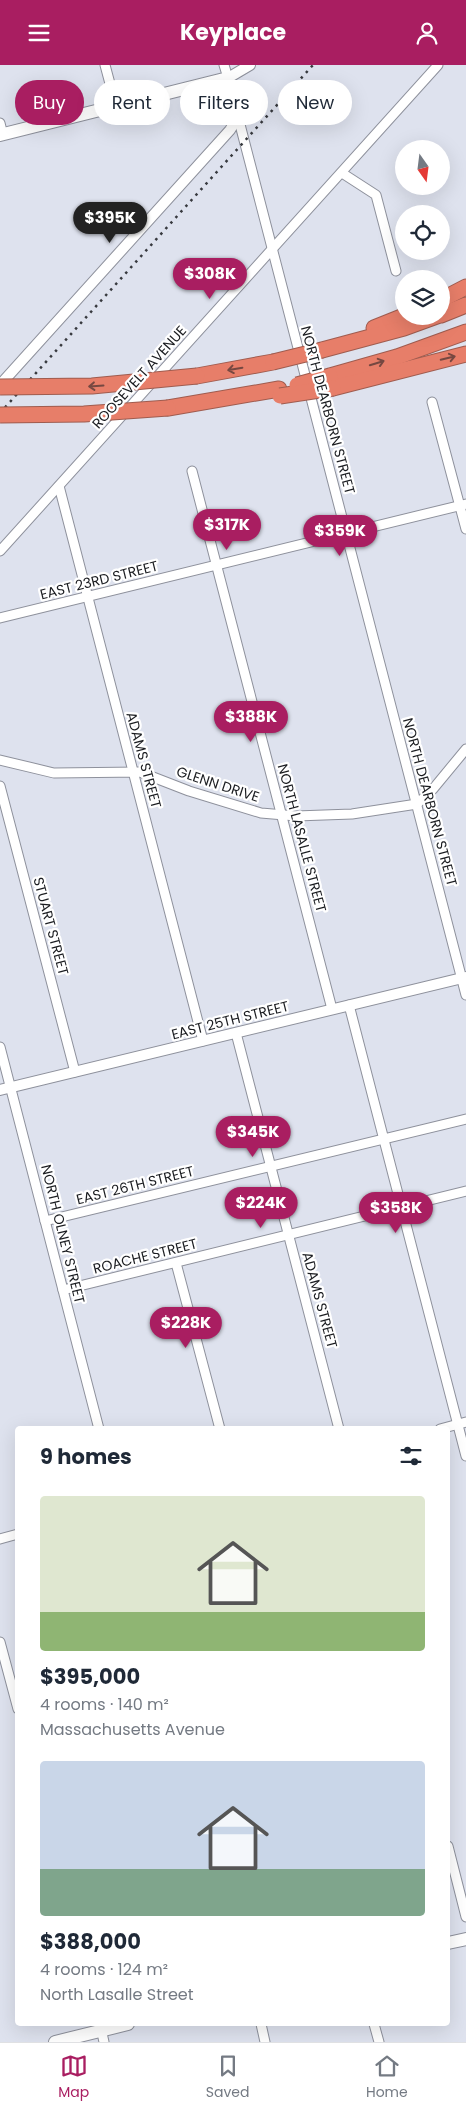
<!DOCTYPE html>
<meta charset="utf-8">
<style>
body{margin:0;font-family:Poppins,sans-serif;background:#f2f2f3;color:#1f2937;height:100vh;display:flex;flex-direction:column;font-size:19px;white-space:nowrap}
*{box-sizing:border-box;margin:0}
p{font-size:16px;color:#747a83}
.icon{flex:none;width:28px;height:28px;fill:none;stroke:currentColor;stroke-width:2;stroke-linecap:round;stroke-linejoin:round}
.map{position:relative;flex:1;overflow:hidden}
.details{position:absolute;left:15px;top:1361px;width:435px;height:600px;display:flex;flex-direction:column;background:#fff;border-radius:5px;box-shadow:0 5px 20px #0002}
.details>*{flex:none}
.banner{position:absolute;left:15px;top:15px;width:436px;height:45px;display:flex;gap:10px}
.needle{width:32px;rotate:166deg}
.controls{position:absolute;left:395px;top:75px;display:grid;gap:10px}
.controls a{display:grid;place-items:center;width:55px;height:55px;border-radius:50%;background:#fff;box-shadow:0 5px 20px #0002;font-size:25px}
.price{position:absolute;translate:-50% -42px;padding:0 11px;border-radius:18px;background:#a91e61;color:#fff;font-size:16px;line-height:32px;filter:drop-shadow(0 1px 2px #0008)}
.price::after{content:'';position:absolute;left:50%;top:30px;width:15px;height:11px;margin-left:-8px;background:inherit;clip-path:polygon(0 0,100% 0,50% 100%)}
.price.on{background:#222;color:#fff}
ul{padding:0;list-style:none}
li{display:grid;align-content:center;gap:10px;height:265px;padding:0 25px}
li span{display:grid;place-items:center;height:155px;border-radius:5px;color:#555}
li>.icon{margin-inline-start:auto}
span .icon{width:90px;height:90px;fill:#fffc;stroke-width:1}
li b{font-size:21px}
h2{display:flex;justify-content:space-between;align-items:center;height:60px;padding:0 25px;font-size:21px}
.tag{padding:0 18px;border-radius:22px;background:#fff;box-shadow:0 5px 20px #0002;font-size:18px;line-height:45px}
.tag.on{background:#a91e61;color:#fff}
header{display:flex;justify-content:space-between;align-items:center;height:65px;padding:0 25px;background:#a91e61;color:#fff;font-size:22px;font-weight:700}
.menu{display:flex;justify-content:space-around;align-items:center;height:70px;border-top:1px solid #e0e1e3;background:#fff;font-size:14px;color:#747a83}
.menu a{display:grid;justify-items:center;gap:2px}
.menu .on{color:#a91e61}
.map>svg:first-child{display:block}
</style>
<header><svg class="icon" aria-label="menu" viewBox="0 0 24 24"><path d="M4 6h16M4 12h16M4 18h16"/></svg>Keyplace<svg class="icon" aria-label="person" viewBox="0 0 24 24"><circle cx="12" cy="8" r="4"/><path d="M4 21q1-7 8-7t8 7"/></svg></header>
<div class="map">
<svg width="466" height="1977" viewBox="0 0 466 1977">
<rect width="100%" height="100%" fill="#dee2ee"/>
<g fill="none" stroke-linecap="round" stroke-linejoin="round">
<!-- minor casing -->
<g stroke="#8e919c" stroke-width="11">
<g id="minor">
<path d="M105,0l11,41"/>
<path d="M224,0l4,13"/>
<path d="M237,48l229,882"/>
<path d="M0,58l3,12"/>
<path d="M342,108l34,22 20,76"/>
<path d="M432,337l34,127"/>
<path d="M192,406l140,538"/>
<path d="M59,421l144,555"/>
<path d="M0,486l438,-486"/>
<path d="M0,553l466,-114"/>
<path d="M0,695l54,13 86,-1 49,19 72,22 35,3 56,-2 65,-10 16,-15 33,-40"/>
<path d="M0,721l75,286"/>
<path d="M349,940l117,451"/>
<path d="M236,968l103,396"/>
<path d="M0,982l99,382"/>
<path d="M45,1156l421,-102"/>
<path d="M176,1198l44,166"/>
<path d="M63,1225l403,-99"/>
<path d="M440,1364l26,-7"/>
<path d="M0,1474l18,-5"/>
<path d="M0,1577l18,67"/>
<path d="M448,1781l18,71"/>
<path d="M100,1959l4,18"/>
<path d="M261,1959l4,18"/>
<path d="M374,1959l5,18"/>
</g>
</g>
<!-- tertiary casing -->
<g stroke="#8e919c" stroke-width="12">
<g id="tertiary">
<path d="M0,320l230,-255c12,-16 3,-34 -2,-52l22,-13"/>
<path d="M0,1025l466,-113"/>
</g>
</g>
<!-- secondary casing -->
<g stroke="#8e919c" stroke-width="14">
<g id="secondary">
<path d="M0,70l228,-57"/>
<path d="M448,1878l18,-4"/>
<path d="M55,1977l73,-18"/>
</g>
</g>
<!-- motorway casing -->
<g stroke="#9f5c4f" stroke-width="17">
<g id="motorway">
<path d="M441,235l25,-13"/>
<path d="M441,250l25,-10"/>
<path d="M374,263l30,-12"/>
<path d="M322,285l82,-22 33,-12"/>
<path d="M197,311l76,-14"/>
<path d="M330,311l67,-19 69,-25"/>
<path d="M333,323l133,-34"/>
<path d="M168,343l111,-19"/>
</g>
</g>
<!-- minor -->
<use href="#minor" stroke="#fff" stroke-width="9"/>
<!-- tertiary -->
<use href="#tertiary" stroke="#fff" stroke-width="10"/>
<!-- secondary -->
<use href="#secondary" stroke="#fff" stroke-width="12"/>
<!-- motorway -->
<use href="#motorway" stroke="#e77e69" stroke-width="15"/>
<!-- rail -->
<path stroke="#37393e" stroke-width="2.5" stroke-dasharray="2.5 5" stroke-linecap="butt" d="M0,348l313,-348"/>
<!-- motorway-bridge casing -->
<g stroke="#9f5c4f" stroke-width="17" stroke-linecap="butt">
<g id="motorway-bridge">
<path d="M273,297l49,-12"/>
<path d="M297,320l33,-9"/>
<path d="M0,322l92,-1 105,-10"/>
<path d="M280,331l53,-8"/>
<path d="M0,350l84,-1 84,-6"/>
</g>
</g>
<!-- motorway-bridge -->
<use href="#motorway-bridge" stroke="#e77e69" stroke-width="15"/>
</g>
<!-- one-way arrows -->
<defs><path id="oneway-shaft" d="M-6 0H5M1.5-3L5.5 0L1.5 3" fill="none" stroke-width="1.6" stroke-linecap="round" stroke-linejoin="round" transform="scale(1.25)"/></defs>
<g stroke="#764841">
<use href="#oneway-shaft" transform="translate(448 293) rotate(-14)"/>
<use href="#oneway-shaft" transform="translate(377 298) rotate(-17)"/>
<use href="#oneway-shaft" transform="translate(235 304) rotate(170)"/>
<use href="#oneway-shaft" transform="translate(96 321) rotate(176)"/>
</g>
<g text-anchor="middle" dominant-baseline="central" stroke-width="4.5" stroke-linejoin="round" paint-order="stroke">
<!-- street labels -->
<g font-size="14" fill="#1a1c20" stroke="#fff">
<text transform="translate(139 312) rotate(-48)">ROOSEVELT AVENUE</text>
<text transform="translate(328 345) rotate(75)">NORTH DEARBORN STREET</text>
<text transform="translate(99 515) rotate(-14)">EAST 23RD STREET</text>
<text transform="translate(144 695) rotate(75)">ADAMS STREET</text>
<text transform="translate(218 719) rotate(18)">GLENN DRIVE</text>
<text transform="translate(430 737) rotate(75)">NORTH DEARBORN STREET</text>
<text transform="translate(302 773) rotate(75)">NORTH LASALLE STREET</text>
<text transform="translate(51 861) rotate(75)">STUART STREET</text>
<text transform="translate(230 955) rotate(-14)">EAST 25TH STREET</text>
<text transform="translate(135 1120) rotate(-14)">EAST 26TH STREET</text>
<text transform="translate(63 1169) rotate(76)">NORTH OLNEY STREET</text>
<text transform="translate(145 1191) rotate(-14)">ROACHE STREET</text>
<text transform="translate(320 1235) rotate(75)">ADAMS STREET</text>
</g>
</g>
</svg>
<div class="controls">
<a><svg class="needle" viewBox="-14 -14 28 28"><path d="M0-13l5 13h-10z" fill="#e53935"/><path d="M0 13l5-13h-10z" fill="#747a83"/></svg></a>
<a><svg class="icon" aria-label="locate" viewBox="0 0 24 24"><circle cx="12" cy="12" r="6"/><path d="M12 2v4M12 18v4M2 12h4M18 12h4"/></svg></a>
<a><svg class="icon" aria-label="layers" viewBox="0 0 24 24"><path d="M12 4l9 5-9 5-9-5zM3 14l9 5 9-5"/></svg></a>
</div>
<b class="price on" style="left:110px;top:179px">$395K</b>
<b class="price" style="left:210px;top:235px">$308K</b>
<b class="price" style="left:227px;top:486px">$317K</b>
<b class="price" style="left:340px;top:492px">$359K</b>
<b class="price" style="left:251px;top:678px">$388K</b>
<b class="price" style="left:253px;top:1093px">$345K</b>
<b class="price" style="left:261px;top:1164px">$224K</b>
<b class="price" style="left:396px;top:1169px">$358K</b>
<b class="price" style="left:186px;top:1284px">$228K</b>
<div class="banner">
<a class="tag on">Buy</a>
<a class="tag">Rent</a>
<a class="tag">Filters</a>
<a class="tag">New</a>
</div>
<section class="details">
<h2>9 homes<svg class="icon" aria-label="filters" viewBox="0 0 24 24"><path d="M4 7h16M4 17h16"/><circle cx="9" cy="7" r="2"/><circle cx="15" cy="17" r="2"/></svg></h2>
<ul>
<li><span style="background:linear-gradient(#dfe7d0 75%,#8fb573 0)"><svg class="icon" aria-label="home" viewBox="0 0 24 24"><path d="M3 11l9-7 9 7M6 9v11h12V9"/></svg></span><div><b>$395,000</b><p>4 rooms · 140 m²</p><p>Massachusetts Avenue</p></div></li>
<li><span style="background:linear-gradient(#c9d6e8 70%,#7fa58c 0)"><svg class="icon" aria-label="home" viewBox="0 0 24 24"><path d="M3 11l9-7 9 7M6 9v11h12V9"/></svg></span><div><b>$388,000</b><p>4 rooms · 124 m²</p><p>North Lasalle Street</p></div></li>
</ul>
</section>
</div>
<nav class="menu">
<a class="on"><svg class="icon" aria-label="map" viewBox="0 0 24 24"><path d="M3 6l6-2 6 2 6-2v14l-6 2-6-2-6 2zM9 4v14M15 6v14"/></svg>Map</a>
<a><svg class="icon" aria-label="saved" viewBox="0 0 24 24"><path d="M7 4h10v16l-5-4-5 4z"/></svg>Saved</a>
<a><svg class="icon" aria-label="home" viewBox="0 0 24 24"><path d="M3 11l9-7 9 7M6 9v11h12V9"/></svg>Home</a>
</nav>
